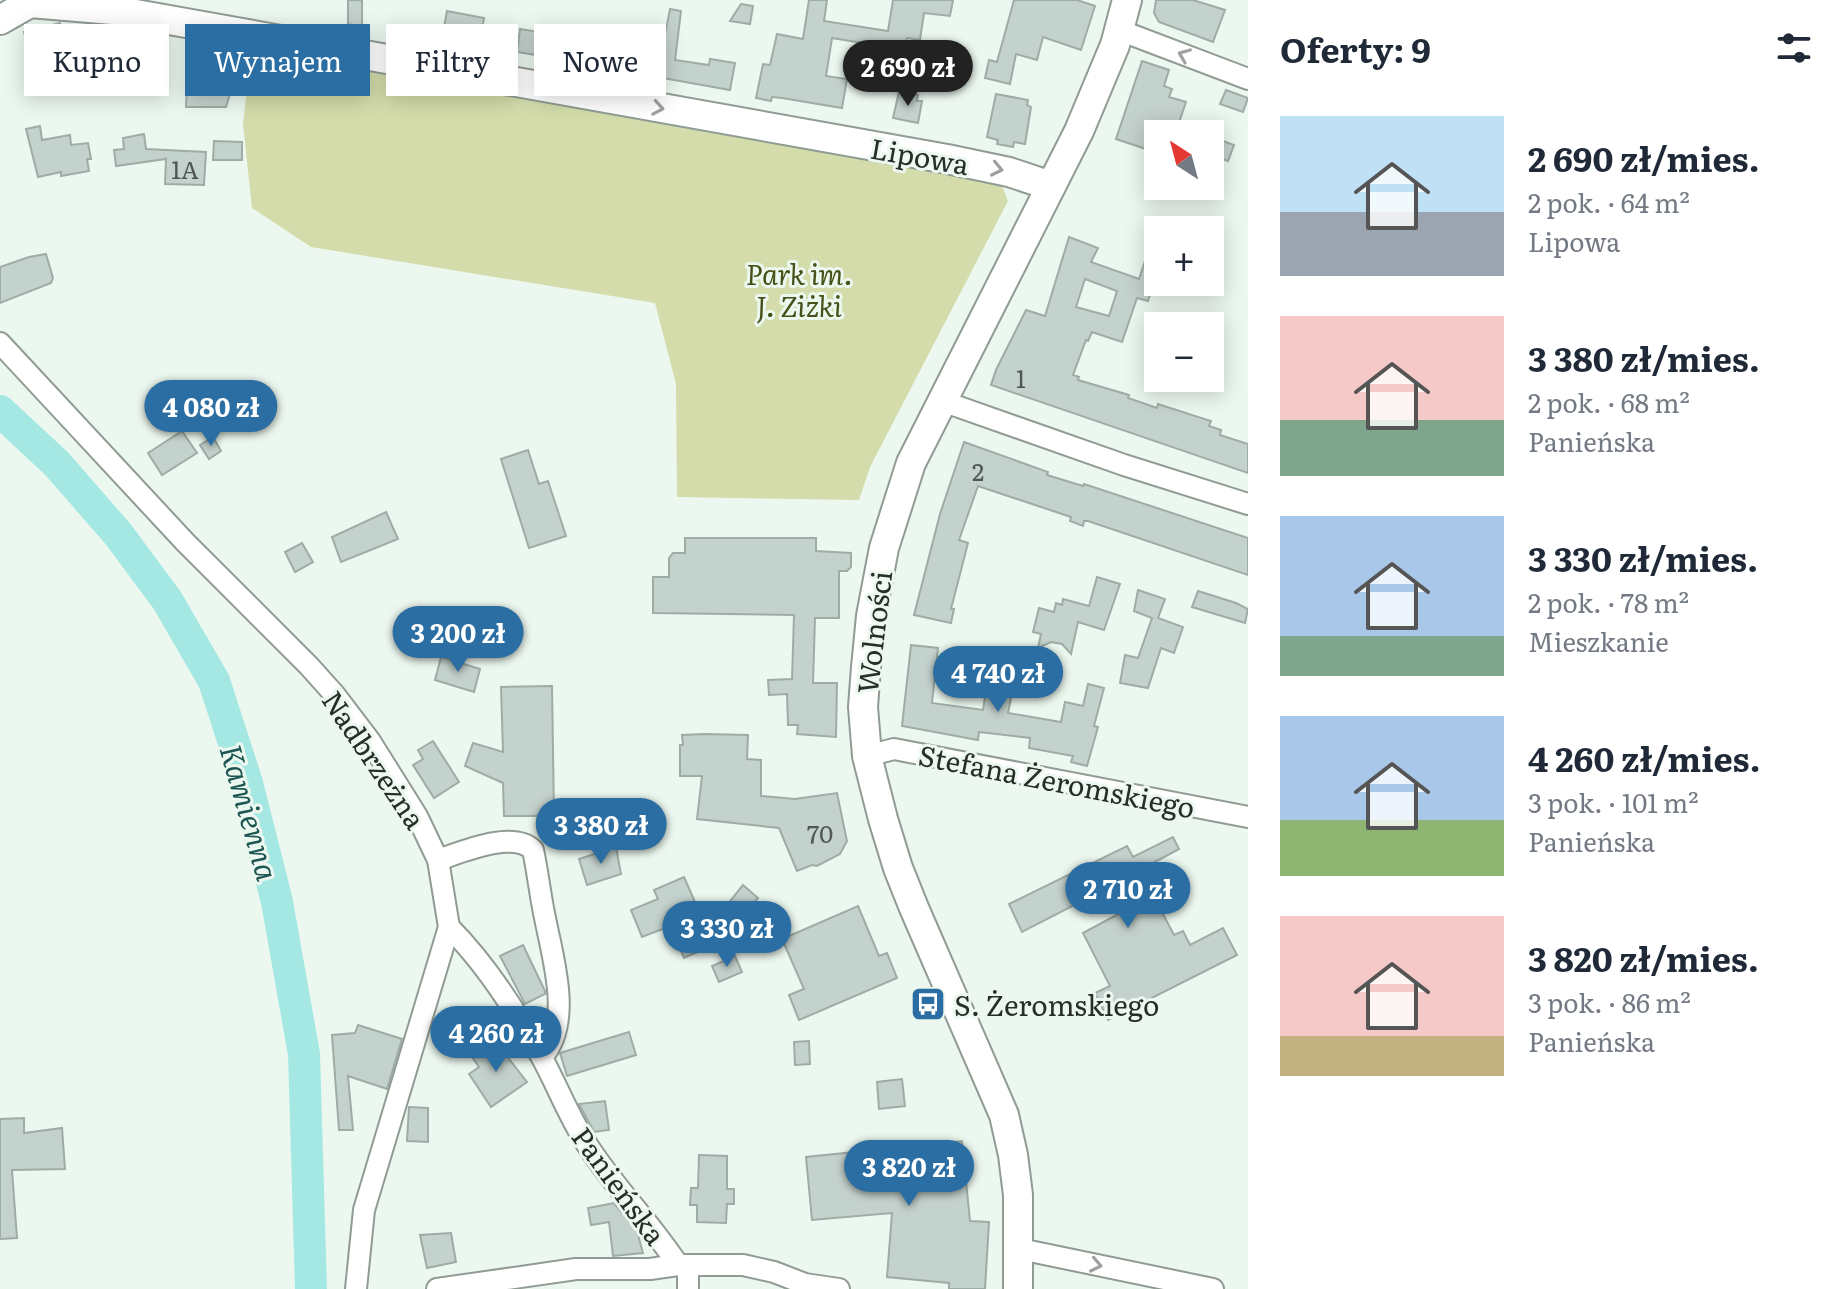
<!DOCTYPE html>
<html lang="pl">
<meta charset="utf-8">
<style>
body{margin:0;font-family:Literata,serif;background:#f2f2f3;color:#1f2937;height:100vh;display:flex;flex-direction:column;font-size:30px;white-space:nowrap}
*{box-sizing:border-box;margin:0}
p{font-size:26px;color:#747a83}
.icon{flex:none;width:44px;height:44px;fill:none;stroke:currentColor;stroke-width:2;stroke-linecap:round;stroke-linejoin:round}
.map{position:relative;flex:1;overflow:hidden}
.details{display:flex;flex-direction:column;background:#fff;width:600px}
.details>*{flex:none}
.top-card{position:absolute;left:24px;top:24px;width:760px;height:72px;display:flex;gap:16px}
.needle{width:52px;rotate:324deg}
.fabs{position:absolute;left:1144px;top:120px;display:grid;gap:16px}
.fabs a{display:grid;place-items:center;width:80px;height:80px;border-radius:0px;background:#fff;box-shadow:0 4px 20px #0003;font-size:40px}
.price{position:absolute;translate:-50% -68px;padding:0 18px;border-radius:28px;background:#2a6ea3;color:#fff;font-size:26px;line-height:52px;filter:drop-shadow(0 2px 4px #0008)}
.price::after{content:'';position:absolute;left:50%;top:48px;width:24px;height:18px;margin-left:-12px;background:inherit;clip-path:polygon(0 0,100% 0,50% 100%)}
.price.selected{background:#222;color:#fff}
ul{padding:0;list-style:none}
li{display:flex;align-items:center;gap:24px;height:200px;padding:0 32px}
li span{display:grid;place-items:center;flex:none;width:224px;height:160px;border-radius:0px;color:#555}
li>.icon{margin-inline-start:auto}
span .icon{width:96px;height:96px;fill:#fffc;stroke-width:1}
li b{font-size:34px}
h2{display:flex;justify-content:space-between;align-items:center;height:96px;padding:0 32px;font-size:34px}
.chip{padding:0 28px;border-radius:0px;background:#fff;box-shadow:0 4px 20px #0003;font-size:28px;line-height:72px}
.chip.selected{background:#2a6ea3;color:#fff}
main{display:flex;flex:1;min-height:0}
.map>svg:first-child{display:block}
</style>
<main>
<div class="map">
<svg width="1248" height="1289" viewBox="0 0 1248 1289">
<rect width="100%" height="100%" fill="#ecf8ef"/>
<!-- green -->
<path fill="#d3dcaa" d="M263,49l727,127 13,12 5,13 -138,266 -11,33 -182,-3 -1,-113 -21,-81 -344,-56 -59,-39 -9,-84 8,-71 9,3z"/>
<g fill="none" stroke-linecap="round" stroke-linejoin="round">
<!-- river -->
<path stroke="#a5e8e3" stroke-width="32" d="M0,411l57,53 61,70 49,66 47,81 33,102 30,119 27,152 7,235"/>
</g>
<!-- building -->
<g fill="#c4d2cd" stroke="#9eaca7" stroke-width="2" fill-rule="evenodd">
<path d="M348,0h14v27l-14,-3z"/>
<path d="M809,0h18l-3,21 64,10 5,-31h60l-3,16 -26,-3 -4,27 -13,-2 -2,12 -73,-12 -6,38 21,3 -5,29 -60,-10 -10,-1 -1,4 -15,-3 7,-34 7,1 7,-31 26,5z"/>
<path d="M1014,0h63l18,6 -14,44 -38,-13 -6,23 -21,-6 -6,30 -25,-6 4,-18 8,2z"/>
<path d="M1156,0h37l32,10 -12,32 -54,-20 -5,-9z"/>
<path d="M741,4l12,2 -3,18 -20,-3z"/>
<path d="M670,9l11,2 -6,49 34,5 1,-6 25,4 -5,27 -162,-29 4,-22 45,8 1,-4 14,2 -1,4 30,6z"/>
<path d="M447,11l37,7 -5,27 -37,-7z"/>
<path d="M60,23l6,22 28,3 -1,-21 24,4 2,36 -18,1 1,8 -21,2 -1,-8 -9,2 -5,-21 -20,7 -1,-4 -14,4 -7,-26z"/>
<path d="M520,29l25,4 -3,23 -25,-4z"/>
<path d="M1142,61l27,9 -5,16 8,3 -3,8 17,5 -11,32h-17v19l-42,-14z"/>
<path d="M188,67l40,4 2,23 -4,13h-40z"/>
<path d="M1226,90l22,8 -5,14 -23,-8z"/>
<path d="M899,92l19,3 -1,6h5l-4,22 -25,-5z"/>
<path d="M996,94l32,6 -1,5 4,2 -6,37 -11,-2 -1,5 -16,-3 1,-4 -11,-3z"/>
<path d="M40,126l2,14 28,-5 1,10 17,-2 3,16h-4l2,12 -28,5v-4l-23,5 -12,-48z"/>
<path d="M144,134l2,15 60,3 -2,33 -39,-1 1,-25 -50,7 -2,-16 10,-1 -1,-11z"/>
<path d="M1210,136l24,9 -6,16 -18,-6z"/>
<path d="M214,141l28,1v18h-29z"/>
<path d="M1069,237l29,11 -7,14 48,17 7,-21 12,5v18l-3,-1 -7,21 -11,-3 -15,44 -30,-10 -4,9 -2,-1 -13,35 6,2 -1,3 51,15 -1,3 29,10 1,-4 53,17 -2,5 12,4 -1,5 28,9v29l-257,-88 5,-15 30,-60 19,6zM1085,279l32,12 -8,25 -33,-9z"/>
<path d="M46,254l7,24 -2,5 -51,20v-36l29,-10z"/>
<path d="M182,431l15,22 -35,22 -14,-22z"/>
<path d="M213,437l8,14 -12,8 -9,-14z"/>
<path d="M964,442l84,30 -1,3 36,11 1,-2 164,54v37l-160,-54h-4l-1,5 -13,-5 1,-4 -93,-31 -19,54 9,3 -17,66h3l-3,14 -37,-8 26,-101z"/>
<path d="M528,450l11,34 9,-3 18,55 -37,12 -28,-89z"/>
<path d="M386,512l12,27 -57,23 -9,-25z"/>
<path d="M685,538h131v13l35,2v14l-4,4h-8v47h-24l-2,65h24l-1,54 -39,-3 1,-9h-10l-1,-31 -18,1 -1,-15 24,-1 2,-64 -141,-2v-36h16v-19l4,-5h12z"/>
<path d="M302,543l11,19 -18,10 -10,-20z"/>
<path d="M1097,577l23,7 -16,46 -26,-8 -7,32 -9,-10 -11,-2 -13,6 3,-14 -8,-2 6,-24 15,4 2,-9 6,2 1,-6 26,7z"/>
<path d="M1138,590l27,9 -7,19 25,9 -9,26 -13,-5 -13,40 -28,-5 5,-28 13,3 14,-40 -18,-7z"/>
<path d="M1198,591l38,12 12,6 -3,14 -53,-16z"/>
<path d="M911,645l27,3 -6,55 51,7 4,-26 26,4 -5,25 53,9 4,-20 18,4 5,-22 16,4 -10,38 4,1 -11,39 -16,-4 2,-6 -44,-8 1,-10 -51,-6 -1,8 -76,-14z"/>
<path d="M441,657l39,12 -6,23 -39,-12z"/>
<path d="M552,686l2,130h-50l-1,-33 -38,-17 8,-23 30,9 -2,-65z"/>
<path d="M705,734l43,1 -1,24 14,1v36l34,3 42,-6 10,48 -7,13 -23,12 -5,-1 -15,6 -18,-43 -82,-9 5,-43h-22v-31h3l-1,-10z"/>
<path d="M433,741l26,41 -25,16 -21,-33 10,-6 -5,-9z"/>
<path d="M1173,837l6,12 -39,21 34,65 9,-4 7,14 33,-17 14,27 -129,65 -13,-27 15,-7 -27,-53 41,-22 -13,-25 -89,46 -13,-28 118,-58 6,11z"/>
<path d="M616,847l5,27 -34,11 -8,-26z"/>
<path d="M684,877l30,68 -30,13 -14,-32 -28,11 -11,-27 27,-11 -4,-9z"/>
<path d="M743,885l15,13 -24,29 -15,-12z"/>
<path d="M858,906l21,50 8,-3 10,25 -98,42 -10,-25 15,-6 -22,-50z"/>
<path d="M523,945l22,46v3l-20,10 -25,-48z"/>
<path d="M735,956l7,16 -23,10 -7,-16z"/>
<path d="M358,1025l44,14 -15,50 -39,-13 5,54h-14l-7,-95 23,-2z"/>
<path d="M629,1032l7,23 -69,21 -7,-23z"/>
<path d="M495,1041l32,41 -36,25 -22,-33 10,-7 -7,-10z"/>
<path d="M809,1041l1,23 -15,1 -1,-23z"/>
<path d="M902,1079l3,27 -26,3 -2,-27z"/>
<path d="M605,1101l4,29 -15,2 -15,-28z"/>
<path d="M409,1107l19,1v34l-21,-1z"/>
<path d="M24,1118v15l38,-5 3,41 -53,1 5,68 -17,1v-120z"/>
<path d="M962,1141l8,80 19,1 -4,67h-36v-6l-62,-6 5,-64 -80,7 -6,-63z"/>
<path d="M699,1155l28,1v33h7v15h-7l-1,19 -29,-1v-17h-7l1,-17h7z"/>
<path d="M614,1203l23,28 6,22 -30,3 -4,-34 -18,3 -3,-17z"/>
<path d="M451,1233l5,29 -29,6 -7,-33z"/>
</g>
<g fill="none" stroke-linecap="round" stroke-linejoin="round">
<!-- street casing -->
<g stroke="#909b93" stroke-width="24">
<g id="street">
<path d="M1119,30l129,49"/>
<path d="M0,343l185,199 124,124 26,29 35,46 47,75 21,44 11,67 -85,283 -8,79"/>
<path d="M942,401l182,64 124,39"/>
<path d="M867,756l27,-7 354,68"/>
<path d="M438,860c24,-8 75,-30 95,-10 5,23 7,45 12,68 8,41 28,104 -3,139"/>
<path d="M449,927c36,36 67,84 92,129 16,29 27,59 45,87 27,43 64,79 92,122h65l31,7 31,12 34,5"/>
<path d="M1020,1249l193,40"/>
<path d="M437,1289l139,-20h74l28,-4"/>
<path d="M688,1289v-24"/>
</g>
</g>
<!-- secondary casing -->
<g stroke="#909b93" stroke-width="32">
<g id="secondary">
<path d="M30,3l83,7 834,149 62,13 42,14"/>
<path d="M0,20l35,-20"/>
<path d="M1018,1289v-94l-5,-40 -9,-40 -90,-207 -16,-40 -15,-49 -16,-63 -4,-49 3,-40 5,-51 13,-68 27,-85 168,-332 36,-86 12,-45"/>
</g>
</g>
<!-- street -->
<use href="#street" stroke="#fff" stroke-width="20"/>
<!-- secondary -->
<use href="#secondary" stroke="#fff" stroke-width="28"/>
</g>
<!-- one-way arrows -->
<defs><path id="oneway-chevron" d="M-2-3.5L2.5 0L-2 3.5" fill="none" stroke-width="1.6" stroke-linecap="round" stroke-linejoin="round" transform="scale(2)"/></defs>
<g stroke="#9fa09f">
<use href="#oneway-chevron" transform="translate(1184 55) rotate(-158)"/>
<use href="#oneway-chevron" transform="translate(658 108) rotate(10)"/>
<use href="#oneway-chevron" transform="translate(997 169) rotate(12)"/>
<use href="#oneway-chevron" transform="translate(1096 1265) rotate(12)"/>
</g>
<!-- icons -->
<defs>
<g id="bus-square" transform="scale(1.8)"><rect x="-9" y="-9" width="18" height="18" rx="4" fill="#2a6ea3" stroke="#ecf8ef"/><path d="M-5-6H5V4H4V6H2V4H-2V6H-4V4H-5ZM-3.5-4V0h7V-4ZM-3.5 1.2v1.5H-2V1.2ZM2 1.2v1.5H3.5V1.2Z" fill="#fff"/></g>
</defs>
<g fill-rule="evenodd">
<use href="#bus-square" x="928" y="1004"/>
</g>
<g text-anchor="middle" dominant-baseline="central" stroke-width="6" stroke-linejoin="round" paint-order="stroke">
<!-- number labels -->
<g font-size="24" fill="#505653">
<text x="185" y="168">1A</text>
<text x="1021" y="377">1</text>
<text x="978" y="470">2</text>
<text x="820" y="832">70</text>
</g>
<!-- street labels -->
<g font-size="28" fill="#292d2a" stroke="#ecf8ef">
<text transform="translate(920 155) rotate(10)">Lipowa</text>
<text transform="translate(873 632) rotate(-83)">Wolności</text>
<text transform="translate(375 759) rotate(56)">Nadbrzeżna</text>
<text transform="translate(1057 780) rotate(11)">Stefana Żeromskiego</text>
<text transform="translate(620 1185) rotate(54)">Panieńska</text>
</g>
<!-- park labels -->
<g font-size="28" font-style="italic" fill="#485019" stroke="#ecf8ef">
<text x="799" y="273">Park im.<tspan x="799" dy="32">J. Ziżki</tspan></text>
</g>
<!-- poi labels -->
<g font-size="28" fill="#292d2a" stroke="#ecf8ef" text-anchor="start">
<text x="954" y="1004">S. Żeromskiego</text>
</g>
<!-- water labels -->
<g font-size="30" font-style="italic" fill="#1d5653" stroke="#ecf8ef">
<text transform="translate(251 812) rotate(74)">Kamienna</text>
</g>
</g>
</svg>
<div class="fabs">
<a><svg class="needle" viewBox="-14 -14 28 28"><path d="M0-13l5 13h-10z" fill="#e53935"/><path d="M0 13l5-13h-10z" fill="#747a83"/></svg></a>
<a>+</a>
<a>−</a>
</div>
<b class="price selected" style="left:908px;top:108px">2 690 zł</b>
<b class="price" style="left:211px;top:448px">4 080 zł</b>
<b class="price" style="left:458px;top:674px">3 200 zł</b>
<b class="price" style="left:998px;top:714px">4 740 zł</b>
<b class="price" style="left:601px;top:866px">3 380 zł</b>
<b class="price" style="left:1128px;top:930px">2 710 zł</b>
<b class="price" style="left:727px;top:969px">3 330 zł</b>
<b class="price" style="left:496px;top:1074px">4 260 zł</b>
<b class="price" style="left:909px;top:1208px">3 820 zł</b>
<div class="top-card">
<a class="chip">Kupno</a>
<a class="chip selected">Wynajem</a>
<a class="chip">Filtry</a>
<a class="chip">Nowe</a>
</div>
</div>
<section class="details">
<h2>Oferty: 9<svg class="icon" aria-label="filters" viewBox="0 0 24 24"><path d="M4 7h16M4 17h16"/><circle cx="9" cy="7" r="2"/><circle cx="15" cy="17" r="2"/></svg></h2>
<ul>
<li><span style="background:linear-gradient(#bfe0f5 60%,#9aa5b1 0)"><svg class="icon" aria-label="home" viewBox="0 0 24 24"><path d="M3 11l9-7 9 7M6 9v11h12V9"/></svg></span><div><b>2 690 zł/mies.</b><p>2 pok. · 64 m²</p><p>Lipowa</p></div></li>
<li><span style="background:linear-gradient(#f6c9c9 65%,#7fa58c 0)"><svg class="icon" aria-label="home" viewBox="0 0 24 24"><path d="M3 11l9-7 9 7M6 9v11h12V9"/></svg></span><div><b>3 380 zł/mies.</b><p>2 pok. · 68 m²</p><p>Panieńska</p></div></li>
<li><span style="background:linear-gradient(#a9c7e8 75%,#7fa58c 0)"><svg class="icon" aria-label="home" viewBox="0 0 24 24"><path d="M3 11l9-7 9 7M6 9v11h12V9"/></svg></span><div><b>3 330 zł/mies.</b><p>2 pok. · 78 m²</p><p>Mieszkanie</p></div></li>
<li><span style="background:linear-gradient(#a9c7e8 65%,#8fb573 0)"><svg class="icon" aria-label="home" viewBox="0 0 24 24"><path d="M3 11l9-7 9 7M6 9v11h12V9"/></svg></span><div><b>4 260 zł/mies.</b><p>3 pok. · 101 m²</p><p>Panieńska</p></div></li>
<li><span style="background:linear-gradient(#f6c9c9 75%,#c2b280 0)"><svg class="icon" aria-label="home" viewBox="0 0 24 24"><path d="M3 11l9-7 9 7M6 9v11h12V9"/></svg></span><div><b>3 820 zł/mies.</b><p>3 pok. · 86 m²</p><p>Panieńska</p></div></li>
</ul>
</section>
</main>
